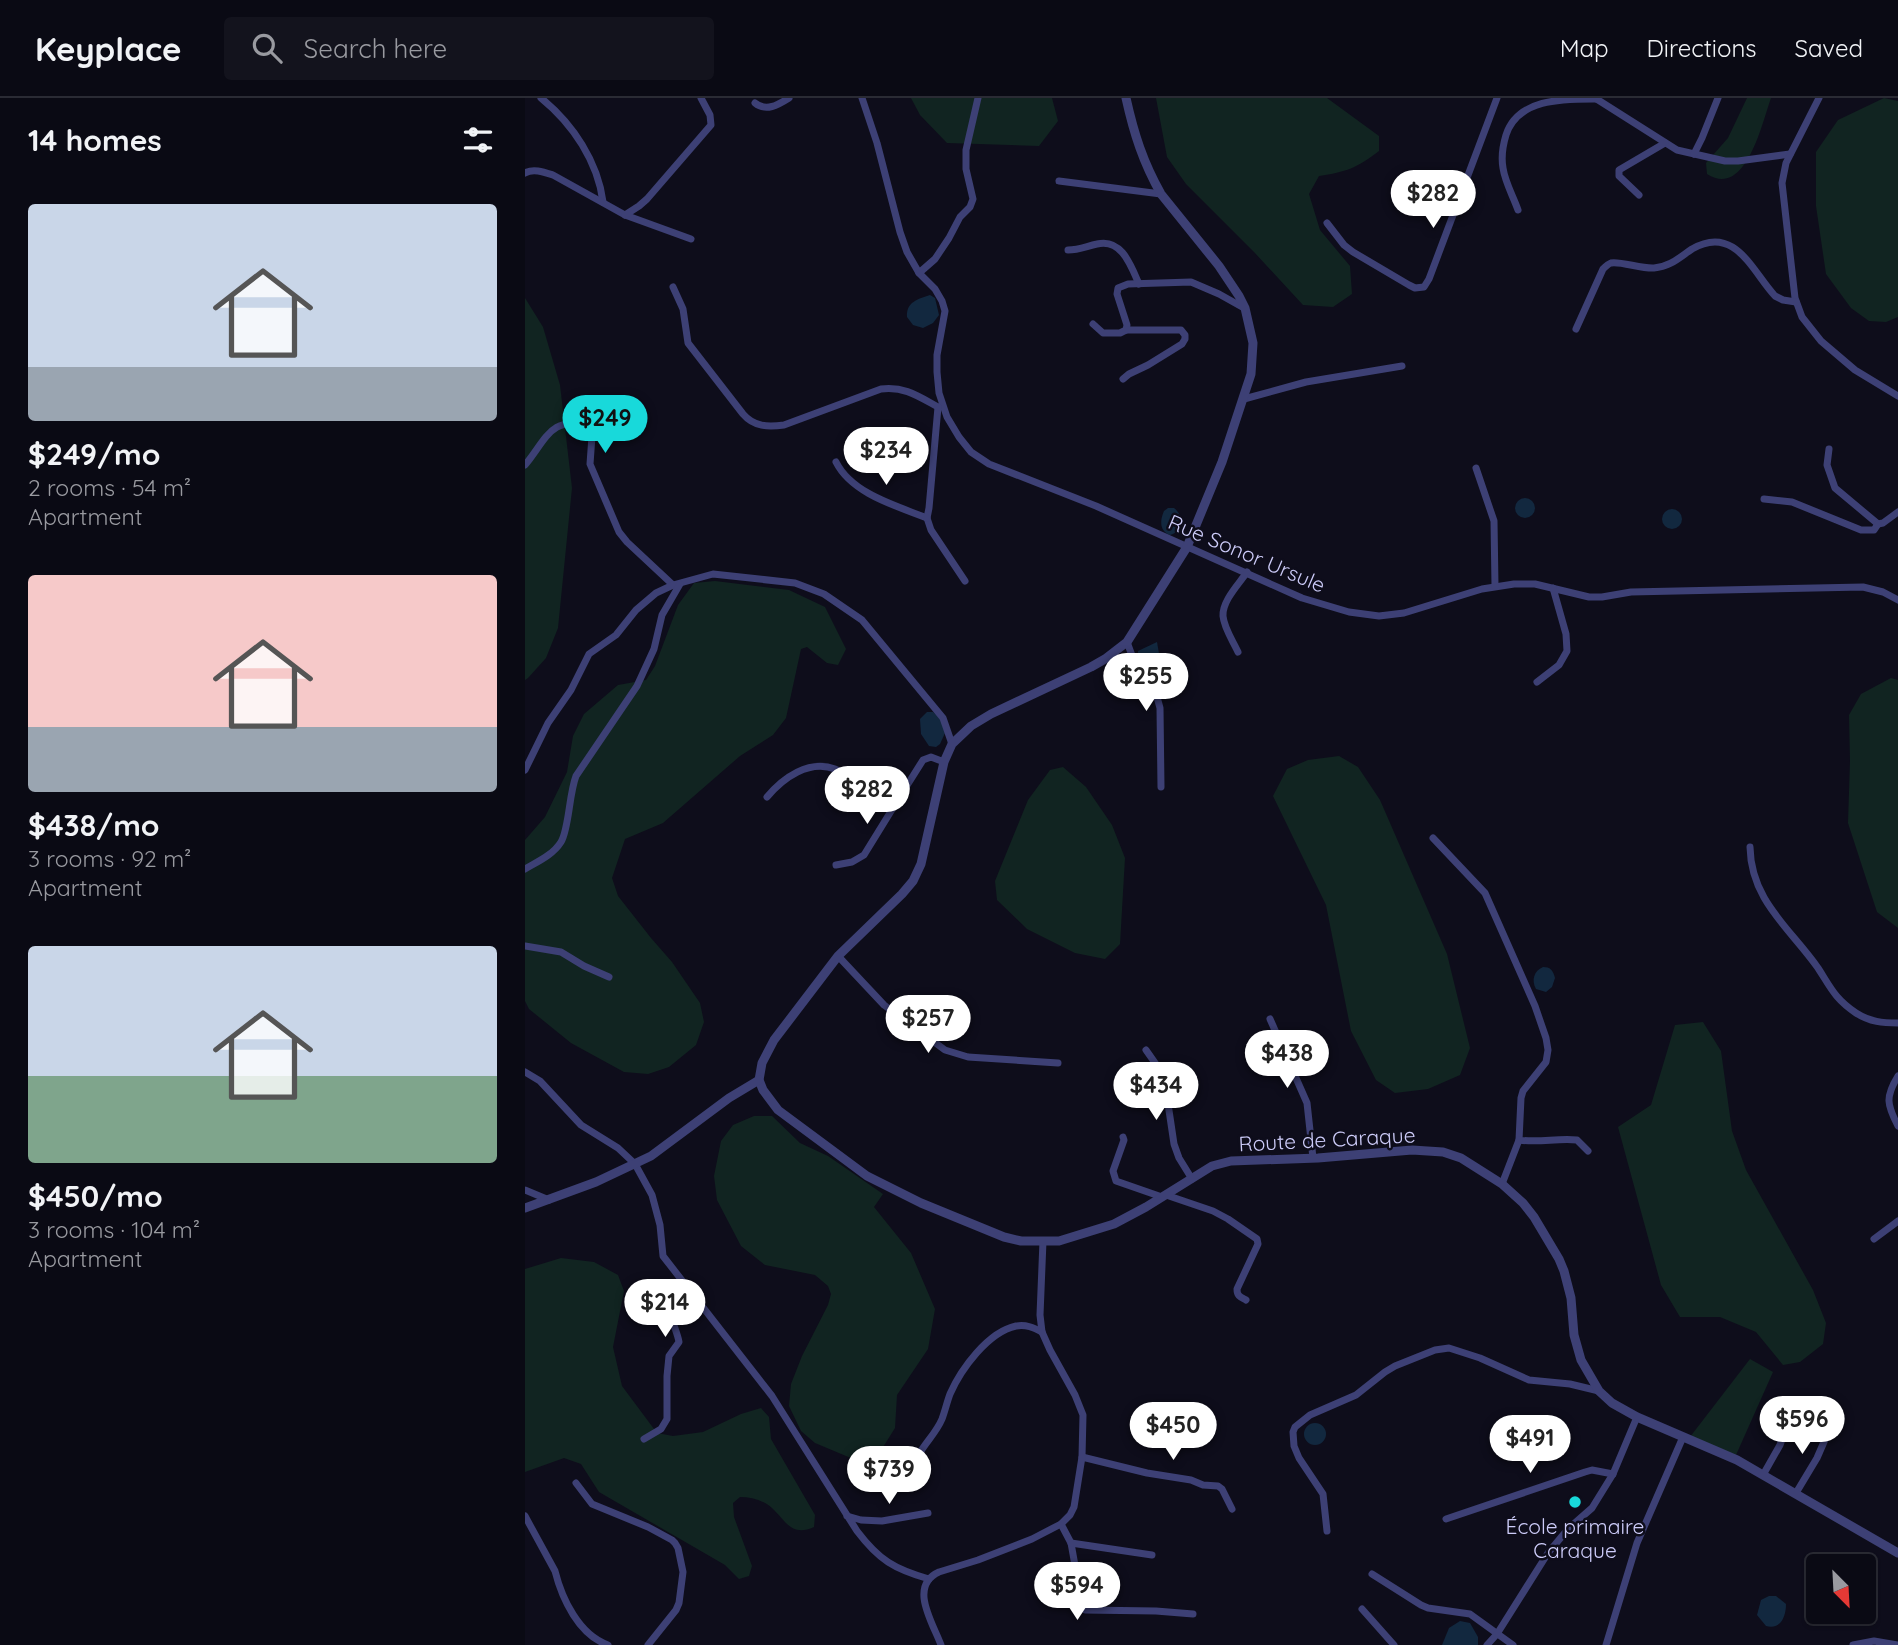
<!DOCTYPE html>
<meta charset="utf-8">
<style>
body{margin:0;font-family:Quicksand,sans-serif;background:#13131d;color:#f1f3f6;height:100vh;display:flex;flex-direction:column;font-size:26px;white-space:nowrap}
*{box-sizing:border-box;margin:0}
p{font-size:23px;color:#999aa0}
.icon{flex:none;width:38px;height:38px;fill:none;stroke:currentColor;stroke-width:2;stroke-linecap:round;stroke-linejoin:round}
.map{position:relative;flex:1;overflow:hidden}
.side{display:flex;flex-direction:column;background:#0a0a14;width:525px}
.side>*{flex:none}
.needle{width:46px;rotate:156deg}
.fabs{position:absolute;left:1281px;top:1456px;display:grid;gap:14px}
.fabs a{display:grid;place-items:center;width:70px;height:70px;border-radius:7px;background:#0a0a14;box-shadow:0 2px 5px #0004,0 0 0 2px #2a2b34;font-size:35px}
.price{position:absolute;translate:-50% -60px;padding:0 16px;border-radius:24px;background:#fff;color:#222;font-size:23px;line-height:46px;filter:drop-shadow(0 2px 4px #0008)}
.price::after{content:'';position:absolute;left:50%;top:42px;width:21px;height:16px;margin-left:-10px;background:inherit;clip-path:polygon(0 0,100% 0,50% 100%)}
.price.selected{background:#18d9da;color:#111}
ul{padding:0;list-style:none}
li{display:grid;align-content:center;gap:14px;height:371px;padding:0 28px}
li span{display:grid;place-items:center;height:217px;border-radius:7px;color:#555}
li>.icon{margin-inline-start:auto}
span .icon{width:126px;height:126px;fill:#fffc;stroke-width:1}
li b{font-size:30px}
h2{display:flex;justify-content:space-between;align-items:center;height:84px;padding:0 28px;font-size:30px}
header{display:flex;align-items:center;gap:42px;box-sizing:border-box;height:98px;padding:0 35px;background:#0a0a14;border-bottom:2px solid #2a2b34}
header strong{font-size:33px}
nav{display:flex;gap:38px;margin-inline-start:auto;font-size:24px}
.search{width:490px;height:63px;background:#13131d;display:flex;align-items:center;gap:18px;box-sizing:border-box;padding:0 24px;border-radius:7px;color:#999aa0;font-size:26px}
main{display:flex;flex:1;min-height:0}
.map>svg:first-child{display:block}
</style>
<header>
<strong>Keyplace</strong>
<div class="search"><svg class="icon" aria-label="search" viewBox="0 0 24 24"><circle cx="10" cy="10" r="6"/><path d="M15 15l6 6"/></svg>Search here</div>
<nav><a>Map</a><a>Directions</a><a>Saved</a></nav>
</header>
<main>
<section class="side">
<h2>14 homes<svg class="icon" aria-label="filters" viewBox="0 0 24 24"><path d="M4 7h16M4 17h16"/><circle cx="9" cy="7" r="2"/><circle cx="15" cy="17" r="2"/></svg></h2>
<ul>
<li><span style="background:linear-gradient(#c9d6e8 75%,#9aa5b1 0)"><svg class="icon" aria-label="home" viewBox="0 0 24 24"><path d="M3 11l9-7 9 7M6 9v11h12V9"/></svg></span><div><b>$249/mo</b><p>2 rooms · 54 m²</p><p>Apartment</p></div></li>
<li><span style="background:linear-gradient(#f6c9c9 70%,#9aa5b1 0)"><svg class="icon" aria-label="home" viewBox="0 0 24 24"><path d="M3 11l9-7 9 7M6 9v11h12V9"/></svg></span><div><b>$438/mo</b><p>3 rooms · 92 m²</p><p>Apartment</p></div></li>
<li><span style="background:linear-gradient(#c9d6e8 60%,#7fa58c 0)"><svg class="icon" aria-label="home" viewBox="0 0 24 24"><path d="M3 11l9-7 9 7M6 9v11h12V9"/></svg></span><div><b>$450/mo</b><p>3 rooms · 104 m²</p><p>Apartment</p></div></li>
</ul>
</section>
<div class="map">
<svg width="1373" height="1547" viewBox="0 0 1373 1547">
<rect width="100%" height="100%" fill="#0e0d1b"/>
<!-- green -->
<g fill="#112421">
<path d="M386,0h141l6,23 -19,25 -92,-3 -27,-28z"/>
<path d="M631,0h171l52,38v15c-22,17 -33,21 -60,25l-10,18 11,36 30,36 2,28 -19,13 -30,-2 -49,-53 -68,-68 -19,-27z"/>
<path d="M1222,0h24c-9,25 -25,101 -64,76l-1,-11 22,-25z"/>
<path d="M1359,0l14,3v216l-12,5 -17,-1 -18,-13 -25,-34 -10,-68v-54l22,-32z"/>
<path d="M0,200l18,29 17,58 12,103 -14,140 -12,30 -18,20 -3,2z"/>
<path d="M190,483l74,9 36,17 21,42 -8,16 -11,-2 -20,-16 -6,2 -15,69 -13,17 -33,21 -77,67 -38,16 -13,39 6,18 33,42 21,24 28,41 4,19 -8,23 -27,22 -21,7 -24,-2 -53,-29 -42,-34 -4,-8v-161l20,-23 22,-45 6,-36 11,-22 34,-29 28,-5 9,-14 23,-61 16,-22z"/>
<path d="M1366,580l7,2v248l-21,-16 -29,-89 2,-62 -1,-46 12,-21z"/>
<path d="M814,658l19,11 22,33 67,154 23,94 -10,27 -32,14 -33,4 -19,-13 -25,-49 -25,-126 -53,-109 14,-27 21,-9z"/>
<path d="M538,669l23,20 26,38 13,33 -5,86 -15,15 -30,-6 -48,-24 -30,-29 -2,-19 33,-81 22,-30z"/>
<path d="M1178,924l18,29 11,80 14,39 67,120 13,33 -3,21 -23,18 -17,3 -27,-33 -36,-15h-40l-19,-32 -43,-158 33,-22 24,-80z"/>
<path d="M229,1018h18l28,27 28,13 55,38 -9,13 37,46 24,56 -7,40 -31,46 -2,33 -15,24 -12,8 -10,1 -43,-18 -14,-12 -12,-25 2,-22 11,-28 26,-51 3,-11 -3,-8 -13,-11 -50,-10 -24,-19 -24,-46 -3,-24 7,-35 12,-16z"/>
<path d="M36,1160l33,4 24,13 6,16 -11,56 9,39 35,47 16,3 30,-4 38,-18 20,-6 8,9 2,22 44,76 -1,12c-23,10 -28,-6 -42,-19 -9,-8 -21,-11 -32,-11l-7,6 1,14 18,49 -3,10 -10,3 -14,-14 -126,-73 -18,-28 -17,-6 -39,14v-203z"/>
<path d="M1225,1261l23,13 -37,83 -46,-18z"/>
</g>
<!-- water -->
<g fill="#12283f">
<path d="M405,197l5,3 4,17 -6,8 -10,5 -10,-3 -6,-8c-1,-15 11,-18 23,-22z"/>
<circle cx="1000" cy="410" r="10"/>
<path d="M643,410h6c10,8 10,23 -4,27 -11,-4 -10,-15 -6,-24z"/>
<circle cx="1147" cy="421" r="10"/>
<path d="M632,544l4,23 -5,4 -10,-1 -8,-8v-9z"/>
<path d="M402,614h6l7,6 5,15 -5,11 -4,3 -7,-1 -8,-12 -1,-15z"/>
<path d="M1018,869c7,0 10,3 12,11l-3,9 -6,5 -10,-3c-5,-9 -2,-18 7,-22z"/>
<circle cx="790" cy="1336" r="11"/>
<path d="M1244,1498h7l10,8c0,12 -5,26 -20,22l-9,-11 4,-15z"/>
<path d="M935,1523l10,2 8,14v8h-36l7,-17z"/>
</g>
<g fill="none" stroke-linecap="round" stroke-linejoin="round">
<!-- minor -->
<g stroke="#3d4075" stroke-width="7">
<path d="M16,0c32,26 57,64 62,104"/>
<path d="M337,0l15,45 23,89 7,20 12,21 16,16 7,12 3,10 -8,44v17l2,21 8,24 12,20 12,15 18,12 107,42 206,92 47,14 30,4 25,-3 78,-24 32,-5h21l54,13h13l29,-5 232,-5 20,5 15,8"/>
<path d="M1070,0l82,52 48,11h13l52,-7"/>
<path d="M1294,0l-33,65 -4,20 13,115 7,19 19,24 34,29 43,26"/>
<path d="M230,5c11,9 23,2 34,-5"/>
<path d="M1169,56l8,-16 16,-40"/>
<path d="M0,75c8,-5 19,-1 28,2l72,40 66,24"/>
<path d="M534,83l102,13"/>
<path d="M1114,97l-20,-19v-6l46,-27"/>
<path d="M993,112c-5,-14 -13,-28 -15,-42 -2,-11 0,-23 3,-33 12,-37 58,-36 90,-36"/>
<path d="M100,117l14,-9 8,-7 64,-74 -1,-10 -9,-17"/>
<path d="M802,125l17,22 9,7 56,33 6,3 9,-1 5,-8 68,-181"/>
<path d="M543,152c11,0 19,-4 29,-6 25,-6 34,22 42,40"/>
<path d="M394,175l16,-14 14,-21 11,-21 10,-10 3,-8 -7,-30v-19l12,-52"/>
<path d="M148,189l10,22 5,34 55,71c11,13 25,13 41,11l97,-36c23,-3 37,7 57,18"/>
<path d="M568,226l10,9h17l6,-3 1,-5 -10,-31 1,-6 10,-4 63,-2 28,12 25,14"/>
<path d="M1051,231l27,-60c2,-2 5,-5 8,-6 9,-2 31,6 43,5 16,-1 26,-11 38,-19 43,-25 60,22 83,47l8,4 13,2"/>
<path d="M598,281l6,-5 19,-9 34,-21 3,-5v-4l-4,-5h-55"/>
<path d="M719,301l62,-17 96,-16"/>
<path d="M413,309l-9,101 -2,10 4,12 34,51"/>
<path d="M1304,351l-2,16 8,23 43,36 5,-1 15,-11"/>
<path d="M311,364c16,32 61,44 91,56"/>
<path d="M0,367c21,-25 26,-51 65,-38l2,9 -2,28 29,68 8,10 46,43"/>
<path d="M951,370l18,53 1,65"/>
<path d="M1239,401l28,3 69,28h13l4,-6"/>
<path d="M602,544l10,27 20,28 3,11 1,79"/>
<path d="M713,554c-5,-11 -14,-24 -15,-36 -1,-15 16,-32 24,-44"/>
<path d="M1012,584l22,-17 8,-14 -1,-17 -13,-46"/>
<path d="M0,672l23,-47 23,-33 18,-36 27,-19 20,-25 20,-17 17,-8 40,-11 82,9 29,11 38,26 81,98 9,26"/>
<path d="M242,699c16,-19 42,-38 68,-28 12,5 23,12 35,18 11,6 18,10 31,8l22,-35 8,-3 13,5"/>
<path d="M908,740l52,55 50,113 11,32 2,12 -2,12 -23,29 -2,7 -2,42c20,3 38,-2 58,0l11,11"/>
<path d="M1225,749c1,54 40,81 68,121 13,20 17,31 38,45 14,9 27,10 42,10"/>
<path d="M311,767l16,-3 12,-7 37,-60"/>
<path d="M0,771c12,-7 28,-14 36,-27 8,-13 8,-48 15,-66l61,-90 17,-37 8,-34 18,-31"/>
<path d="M0,848l36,6 23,14 25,11"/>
<path d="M313,858l46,49 61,45 23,7 90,6"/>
<path d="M745,921l37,84 6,55"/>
<path d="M621,952l14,20 7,27 7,47 5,14 13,21"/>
<path d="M0,974l15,9 41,44 37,23 17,16 17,31 8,30 3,31 109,140 85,135c22,29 37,38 72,48"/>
<path d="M1373,978c-13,21 -11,29 0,50"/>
<path d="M598,1039l1,3 -11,31 3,10 46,16"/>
<path d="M977,1086l17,-44"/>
<path d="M0,1092l24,10"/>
<path d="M641,1097l47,16 15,8 29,20 1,5 -21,45c0,7 3,8 9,11"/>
<path d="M1349,1141l24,-18"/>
<path d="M119,1341l17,-10 6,-10v-43l2,-20 10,-14c-2,-13 -15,-34 -7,-46 4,-4 9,-8 13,-12"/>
<path d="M557,1359l65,16 44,7 12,5 15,1 4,3 10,20"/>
<path d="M385,1377c3,-8 6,-17 11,-24 7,-11 16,-20 21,-32 3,-8 5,-17 8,-25 11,-25 38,-62 66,-68 10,-2 18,2 26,6"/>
<path d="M1238,1377l17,-30 13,-37"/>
<path d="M51,1385l16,21 56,23 24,13 3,3 3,5 5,24 -4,31 -3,7 -28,35"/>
<path d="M1271,1395l21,-35 13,-30"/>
<path d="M0,1418l30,55c7,28 24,64 53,74"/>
<path d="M322,1418l14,4 21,1 46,-8"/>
<path d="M921,1421l139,-47 7,-2 21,4"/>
<path d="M536,1426l10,19 11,62 3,5 71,1 37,3"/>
<path d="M802,1433l-4,-37 -24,-36 -5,-12 -1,-14 2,-5 15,-12 46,-20 29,-23 10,-6 40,-16 14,-2 31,10 49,22 41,4 29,7"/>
<path d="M546,1445l81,12"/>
<path d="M847,1476l49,31 7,3 42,6 43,31"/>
<path d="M837,1511l32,36"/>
<path d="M416,1547c-8,-22 -33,-59 -2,-73l39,-12 54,-21 29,-15 9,-9 4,-8 8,-50 1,-42 -8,-20 -25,-45 -8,-18 -2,-17 3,-74"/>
<path d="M962,1547l10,-11 51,-81 20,-24 24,-21 21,-34 24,-57"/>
<path d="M1081,1547l31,-102 46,-106"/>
<path d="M1328,1547l21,-4 24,4"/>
</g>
<!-- tertiary -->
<g stroke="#3d4075" stroke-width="9">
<path d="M601,0c8,36 17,64 35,96l58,72 20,30 6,12 8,35 -2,31 -29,88 -35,85 -60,95 -22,17 -14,8 -100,47 -20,12 -19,18 -8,18 -23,102 -8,17 -11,13 -64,62 -64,84 -12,23 -3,17 4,10 15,20 89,66 54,27 83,34 17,4h38l55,-17 32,-17 66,-41 19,-5 87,-3 94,-8 31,2 18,6 41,26 21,19 11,14 25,42 5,12 7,27 3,37 7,25 18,31 13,12 25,14 100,43 161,93"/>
<path d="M0,1110l71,-26 55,-26 78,-58 30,-18"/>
</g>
</g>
<!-- markers -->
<circle fill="#18d9da" stroke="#0e0d1b" stroke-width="2.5" cx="1050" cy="1404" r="7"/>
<g text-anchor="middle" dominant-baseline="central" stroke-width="5" stroke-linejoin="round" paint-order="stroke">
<!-- street labels -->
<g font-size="21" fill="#cdccf9" stroke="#0e0d1b">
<text transform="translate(722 455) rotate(23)">Rue Sonor Ursule</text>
<text transform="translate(802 1041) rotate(-3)">Route de Caraque</text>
</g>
<!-- poi labels -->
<g font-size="21" fill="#cdccf9" stroke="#0e0d1b">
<text x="1050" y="1428">École primaire<tspan x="1050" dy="24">Caraque</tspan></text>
</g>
</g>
</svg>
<div class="fabs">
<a><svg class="needle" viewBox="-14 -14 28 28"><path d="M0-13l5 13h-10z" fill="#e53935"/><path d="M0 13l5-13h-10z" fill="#999aa0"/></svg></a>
</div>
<b class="price" style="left:908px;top:132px">$282</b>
<b class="price selected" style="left:80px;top:357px">$249</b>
<b class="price" style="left:361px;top:389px">$234</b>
<b class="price" style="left:621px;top:615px">$255</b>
<b class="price" style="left:342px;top:728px">$282</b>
<b class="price" style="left:403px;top:957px">$257</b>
<b class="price" style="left:762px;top:992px">$438</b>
<b class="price" style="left:631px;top:1024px">$434</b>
<b class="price" style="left:140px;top:1241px">$214</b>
<b class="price" style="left:1277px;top:1358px">$596</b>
<b class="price" style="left:648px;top:1364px">$450</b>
<b class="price" style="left:1005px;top:1377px">$491</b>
<b class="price" style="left:364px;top:1408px">$739</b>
<b class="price" style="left:552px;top:1524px">$594</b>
</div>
</main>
